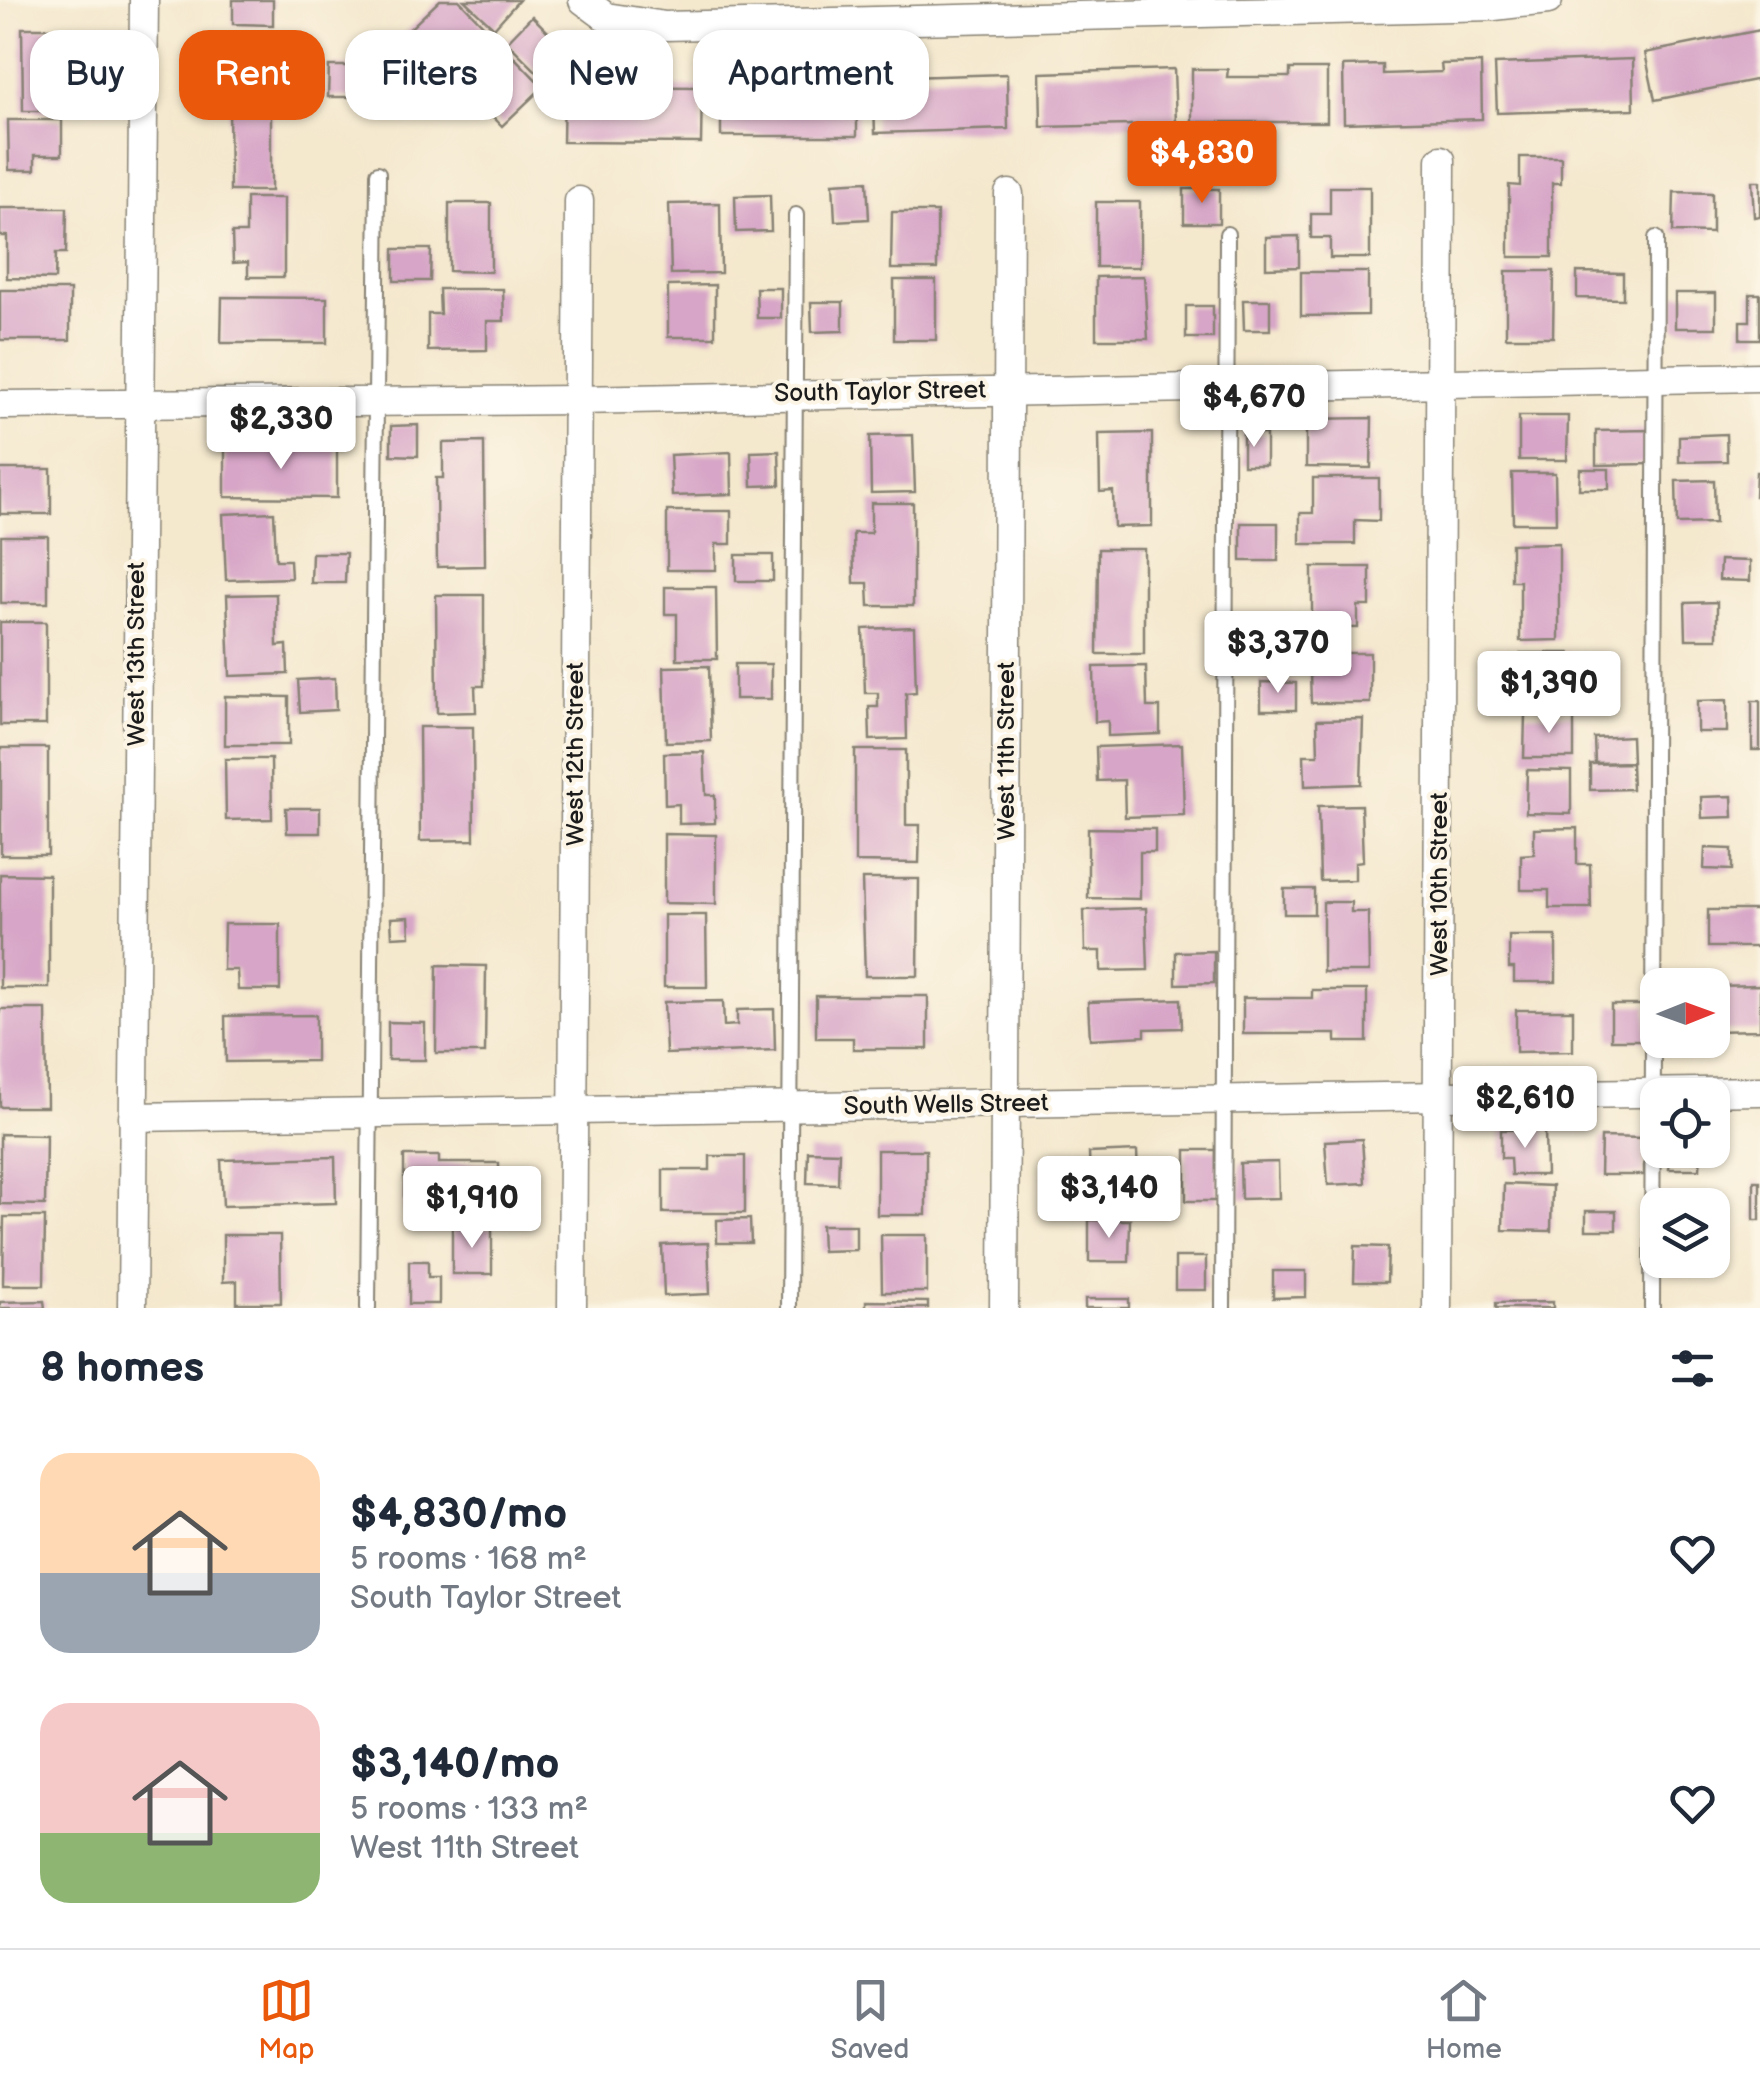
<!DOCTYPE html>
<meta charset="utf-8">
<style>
body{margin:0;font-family:"Balsamiq Sans",sans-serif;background:#f2f2f3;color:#1f2937;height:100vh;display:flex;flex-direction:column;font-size:38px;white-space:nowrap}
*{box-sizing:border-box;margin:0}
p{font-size:32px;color:#747a83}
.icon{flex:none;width:55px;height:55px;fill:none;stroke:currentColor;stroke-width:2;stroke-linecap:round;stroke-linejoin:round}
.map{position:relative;height:1308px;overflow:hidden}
.side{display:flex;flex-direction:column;background:#fff;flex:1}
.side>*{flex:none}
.banner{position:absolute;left:30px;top:30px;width:1000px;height:90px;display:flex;gap:20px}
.needle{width:65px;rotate:89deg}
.controls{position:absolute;left:1640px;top:968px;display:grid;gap:20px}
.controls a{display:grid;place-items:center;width:90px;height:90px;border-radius:20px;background:#fff;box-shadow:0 2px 8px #0004;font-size:50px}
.price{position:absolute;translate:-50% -85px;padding:0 22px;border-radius:10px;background:#fff;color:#222;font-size:32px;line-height:65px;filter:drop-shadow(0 2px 5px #0008)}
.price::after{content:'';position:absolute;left:50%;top:60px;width:30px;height:22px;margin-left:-15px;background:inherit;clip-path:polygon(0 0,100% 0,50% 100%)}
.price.on{background:#ea580c;color:#fff}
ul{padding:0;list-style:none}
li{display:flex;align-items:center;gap:30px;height:250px;padding:0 40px}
li span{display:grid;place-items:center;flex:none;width:280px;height:200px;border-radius:30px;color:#555}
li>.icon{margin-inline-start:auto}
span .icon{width:120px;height:120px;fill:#fffc;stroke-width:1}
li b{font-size:42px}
h2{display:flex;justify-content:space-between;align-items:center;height:120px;padding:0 40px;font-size:42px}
.pill{padding:0 35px;border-radius:30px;background:#fff;box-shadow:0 2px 8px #0004;font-size:35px;line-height:90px}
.pill.on{background:#ea580c;color:#fff}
.tabs{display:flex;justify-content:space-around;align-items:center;height:140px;border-top:2px solid #e0e1e3;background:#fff;font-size:28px;color:#747a83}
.tabs a{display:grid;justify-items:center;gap:5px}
.tabs .on{color:#ea580c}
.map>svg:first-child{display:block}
</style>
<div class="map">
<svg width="1760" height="1308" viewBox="0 0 1760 1308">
<rect width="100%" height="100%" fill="#fcf5e5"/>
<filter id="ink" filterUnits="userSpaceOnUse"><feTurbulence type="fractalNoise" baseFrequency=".01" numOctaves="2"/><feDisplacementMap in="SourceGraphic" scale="20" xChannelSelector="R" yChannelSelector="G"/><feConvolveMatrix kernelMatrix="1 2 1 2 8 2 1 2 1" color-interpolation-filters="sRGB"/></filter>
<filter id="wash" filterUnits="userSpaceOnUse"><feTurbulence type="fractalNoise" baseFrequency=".0048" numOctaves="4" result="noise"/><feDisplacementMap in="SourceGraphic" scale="40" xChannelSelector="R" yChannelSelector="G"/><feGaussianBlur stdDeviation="2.25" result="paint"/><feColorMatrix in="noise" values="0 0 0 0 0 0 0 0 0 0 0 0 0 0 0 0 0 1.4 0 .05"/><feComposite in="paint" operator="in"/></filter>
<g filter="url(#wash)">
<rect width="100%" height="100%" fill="#f4e8cd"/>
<g id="blocks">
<!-- building -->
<g fill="#d7a5c7">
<path d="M233,0h40v25l-40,-1z"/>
<path d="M440,0h19l84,87 -41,39 -68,-70 -13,13 -26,-26z"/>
<path d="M464,0h55l-25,28z"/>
<path d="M532,16l32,32 -25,26 -32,-32z"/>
<path d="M22,28h42l1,83h-42z"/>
<path d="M1760,30v49l-105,21 -10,-47z"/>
<path d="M287,35v40h-23l1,20 -33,1 -1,-60z"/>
<path d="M1633,59l1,50 -137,4 -2,-49z"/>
<path d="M1481,63l1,56 -138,4 -1,-57 40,-1v9l59,-2 -1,-8z"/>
<path d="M329,66h34v31h-35z"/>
<path d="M1174,69l2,55 -135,3 -1,-54z"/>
<path d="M1192,69h36l-1,8h63v-8h37v53h-135z"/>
<path d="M1007,74l1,55 -133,4 -2,-55z"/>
<path d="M857,79v57h-136v-56z"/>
<path d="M564,86l138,1 -1,56 -138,-1z"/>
<path d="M229,107h42v84h-41z"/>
<path d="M8,120h54v35h-27v15h-26z"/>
<path d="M1520,157h41v26h-9v74h-43v-72l11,1z"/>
<path d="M867,181l2,38 -34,2 -2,-38z"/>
<path d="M1752,181h8v35l-6,1z"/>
<path d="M1330,187h40v71h-40v-20h-19v-24h19z"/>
<rect x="1184" y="189" width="35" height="34"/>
<path d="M1674,192l38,1v40l-39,-1z"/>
<path d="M770,195l1,36 -35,1 -1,-36z"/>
<path d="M246,198h38v79h-36v-15l-15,1 -1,-30h14z"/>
<rect x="1096" y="202" width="44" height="65"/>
<path d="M449,203h42v69l-42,-1z"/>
<path d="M720,203l1,70 -50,1 -2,-70z"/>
<path d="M0,208h67l-1,45h-10l-1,26 -48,-1v-42h-7z"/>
<path d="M892,212h45v57h-46z"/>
<path d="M1299,236v31l-33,1v-31z"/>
<path d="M394,249h37l-1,32h-36z"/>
<path d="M1506,271h48l-1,66h-47z"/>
<path d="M1301,272h67v43l-67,1z"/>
<path d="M1577,272l46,1v26l-46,-1z"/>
<path d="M1144,276l4,63h-52v-62z"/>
<rect x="894" y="280" width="42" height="60"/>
<path d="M715,285v52h-47v-51z"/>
<path d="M756,288h25v30h-24z"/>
<path d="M439,289h64l1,32h-17v29l-59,1v-37h12z"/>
<rect x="0" y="290" width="70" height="50"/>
<rect x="1675" y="293" width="41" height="35"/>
<path d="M1750,294h10v45h-20v-18h10z"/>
<path d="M222,297l105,1v45h-106z"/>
<path d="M1243,300h27v30h-26z"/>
<path d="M811,302h32v29l-31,1z"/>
<rect x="1186" y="306" width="27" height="32"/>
<path d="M1519,416h49l-1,44h-48z"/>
<path d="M1372,418l-1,50 -65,-1v-48z"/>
<path d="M418,425v31l-27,-1v-29z"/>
<path d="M1650,430v34l-54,1v-34z"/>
<path d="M1152,433v93l-38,1 -1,-36 -13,1 -1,-58z"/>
<rect x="1243" y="434" width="23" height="31"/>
<path d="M1726,434l1,27 -48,1v-26z"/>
<path d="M913,435l2,57 -44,1 -1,-57z"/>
<path d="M484,442l1,124 -48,1 -1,-89h7v-35z"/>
<path d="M225,447l112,1v50l-112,-1z"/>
<path d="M779,451l1,34 -28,1 -1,-34z"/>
<path d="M731,452l1,42 -60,2 -2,-41z"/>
<rect x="0" y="469" width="51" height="45"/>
<path d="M1580,469h29v20h-30z"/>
<path d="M1756,472h4v24h-5z"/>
<path d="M1512,473h43l1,50h-43z"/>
<path d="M1313,478h66v43l-24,-1v24h-55v-31h13z"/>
<path d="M1714,480l1,43 -38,1 -1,-43z"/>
<path d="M871,503h42v103h-44l-1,-23h-14l-1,-50h18z"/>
<path d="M667,511h64v33h-15v26h-49z"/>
<path d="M274,512l2,48h14l1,18 -65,2 -3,-66z"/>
<rect x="1241" y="523" width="37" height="38"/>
<rect x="1" y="536" width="47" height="67"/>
<path d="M1559,543v97l-39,1v-60h-9v-37z"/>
<path d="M1098,549h46v105h-47z"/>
<path d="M312,553h34l-1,30h-34z"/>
<rect x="736" y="555" width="37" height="26"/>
<path d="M1720,560l30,1v20l-31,-1z"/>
<path d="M1312,567h58v39h-12v22l-46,-1z"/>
<path d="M665,587h51l1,72h-40v-45h-12z"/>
<path d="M276,594l1,52 10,-1 1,29 -58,2 -3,-81z"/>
<path d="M436,595h48v91h-9l1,26 -39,1z"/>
<path d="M1717,602v37h-31l-1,-36z"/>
<path d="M1273,618l28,1v21h-29z"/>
<rect x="0" y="622" width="46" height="103"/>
<path d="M914,627l2,65 -10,1 1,46 -37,1 -1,-33h9v-14h-13l-2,-64z"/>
<path d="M1321,653h49v50h-59l-1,-30h11z"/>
<path d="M1521,653h49v46h-42v-19l-8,-1z"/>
<rect x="735" y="664" width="36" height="35"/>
<path d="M709,666l2,75 -45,1 -2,-75z"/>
<path d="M1146,666l1,41h13v27l-52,2v-15l-13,1 -1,-55z"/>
<path d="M335,678l1,32 -36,2 -2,-32z"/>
<path d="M1261,682l35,1v27h-35z"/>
<path d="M225,696l64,1v48h-64z"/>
<path d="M1727,700v32h-30v-31z"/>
<rect x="1752" y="701" width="8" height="49"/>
<path d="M1525,714h49v44h-50z"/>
<path d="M1363,719l-2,65 -56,2 -1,-31h14l-1,-35z"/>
<path d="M419,727h54l1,113 -54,1z"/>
<path d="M1631,736l1,26 -37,1 -1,-25z"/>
<path d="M1182,744l2,71 -59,2 -1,-37 -27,1 -1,-34z"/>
<rect x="1" y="748" width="47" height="107"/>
<path d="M855,750h51v75h14l-1,38 -64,-1z"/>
<path d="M704,752l2,43h9v28l-36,1v-20l-14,1 -1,-52z"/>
<path d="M225,759h46l1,60 -46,1z"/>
<path d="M1631,763l1,26 -42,1v-26z"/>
<path d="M1527,770l44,1v43l-45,-1z"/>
<path d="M1732,796l1,21 -31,1 -1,-21z"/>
<path d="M1361,805l2,56 -8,1v18l-35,1 -2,-75z"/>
<path d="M286,808h34v25h-33z"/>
<path d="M1088,828l67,1v23h-15v47l-52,-1z"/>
<path d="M1577,828v36h13l1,44h-42v-18h-28v-35l13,-1v-25z"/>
<path d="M664,834l52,1v69l-52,-1z"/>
<path d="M1705,848l27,1v21l-28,-1z"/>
<path d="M0,874l49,1v113h-49z"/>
<path d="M862,879h57l-1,97h-53z"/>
<rect x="1284" y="889" width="30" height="25"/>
<path d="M1323,902h28v10h17l1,60h-46z"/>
<path d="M1146,908l2,62 -47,1v-20h-16l-1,-41z"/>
<rect x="1708" y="910" width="52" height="37"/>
<path d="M664,915h42l1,72h-43z"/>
<path d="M409,917l1,19 -18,1 -1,-19z"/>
<path d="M224,924h56v66h-42l-1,-20h-14z"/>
<path d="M1509,936h47v46h-42v-14h-5z"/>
<path d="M1214,951v32l-38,1v-32z"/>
<path d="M437,965l49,1 -1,87h-49z"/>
<path d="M1760,985v45l-48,1v-45z"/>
<path d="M1312,990h55v52h-31v-8h-93v-36h69z"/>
<path d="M816,996h112v53h-75v-11h-37z"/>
<path d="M1181,999l1,29 -37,1v7l-55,3 -2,-37z"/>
<path d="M723,1001l1,25 13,-1v-15l37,-1 1,41 -109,4 -2,-52z"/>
<rect x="1611" y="1005" width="36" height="35"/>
<path d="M0,1009h46l1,98h-47z"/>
<path d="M1516,1010h57v41l-57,1z"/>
<path d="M316,1015v46l-90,1 -1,-46z"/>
<path d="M388,1022l37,1v37h-37z"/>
<path d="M1545,1129l1,46h-35l-1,-17h-9v-28z"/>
<path d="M0,1134l46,1 -1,70 -45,-1z"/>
<path d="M1601,1137l43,1v37h-44z"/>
<path d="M1362,1139l3,44 -37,2 -3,-44z"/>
<rect x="877" y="1150" width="49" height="65"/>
<rect x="1186" y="1150" width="32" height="51"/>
<path d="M1670,1150h31l-1,19h-31z"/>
<path d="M808,1151l31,1 -1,32 -31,-1z"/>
<path d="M1137,1151l2,52 -48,2 -2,-52z"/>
<path d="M404,1156h35v7h60v51h-95z"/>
<path d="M710,1156h35v57h-82v-43h47z"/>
<path d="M335,1157l1,46 -113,3 -2,-46z"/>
<path d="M1278,1162l1,36 -38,1 -1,-36z"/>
<rect x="1754" y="1181" width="6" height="39"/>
<path d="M1504,1184l48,2 -1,45 -48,-1z"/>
<rect x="1586" y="1211" width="30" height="19"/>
<path d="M4,1217h41l-1,68h-41z"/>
<path d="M750,1219l1,24h-34v-23z"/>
<path d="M1089,1220h41l-1,42h-40z"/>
<path d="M821,1225h35v25l-34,1z"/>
<path d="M452,1227l40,1v46h-40z"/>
<path d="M223,1235h57l1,68h-44v-22l-14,1z"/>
<path d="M881,1235h46v57h-45z"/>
<path d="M708,1243l2,51 -46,2 -2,-51z"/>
<path d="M1355,1246l33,1 -1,35h-33z"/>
<rect x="1175" y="1257" width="31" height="33"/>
<path d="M1674,1260h32v14l-32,1z"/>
<path d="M409,1261h19v16h11v27h-30z"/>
<path d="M1273,1271h33v26l-33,1z"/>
<rect x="1085" y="1299" width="44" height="9"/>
<path d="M44,1301l1,7h-45v-6z"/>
<path d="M866,1301l62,1v6h-62z"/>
<path d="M1553,1302v6h-57v-5z"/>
</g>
</g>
</g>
<g filter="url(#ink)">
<use href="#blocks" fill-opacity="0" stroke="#888274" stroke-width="2.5"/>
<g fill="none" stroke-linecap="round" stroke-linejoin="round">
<!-- lane casing -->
<g stroke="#888274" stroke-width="18">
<g id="lane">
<path d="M368,1308l10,-1135"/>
<path d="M789,1308l7,-1093"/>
<path d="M1223,1308l4,-1074"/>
<path d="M1652,1308l4,-1070"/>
</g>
</g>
<!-- street casing -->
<g stroke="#888274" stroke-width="31">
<g id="street">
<path d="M583,0l23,17 59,9 829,-20 54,-6"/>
<path d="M0,405l576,-5 1184,-23"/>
<path d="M133,1117l1627,-26"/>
<path d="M132,1308l12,-1308"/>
<path d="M572,1308l7,-1107"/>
<path d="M1004,1308l5,-1114"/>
<path d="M1437,1308l4,-1148"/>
</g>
</g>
<!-- lane -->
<use href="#lane" stroke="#fff" stroke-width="14"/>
<!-- street -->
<use href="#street" stroke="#fff" stroke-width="28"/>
</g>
</g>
<g text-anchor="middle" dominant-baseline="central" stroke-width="8" stroke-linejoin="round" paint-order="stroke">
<!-- street labels -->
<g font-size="25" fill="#1c1c1c" stroke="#fcf5e5">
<text transform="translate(880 392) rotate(-1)">South Taylor Street</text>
<text transform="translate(136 654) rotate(-90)">West 13th Street</text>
<text transform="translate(1006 751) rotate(-90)">West 11th Street</text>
<text transform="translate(575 754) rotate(-90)">West 12th Street</text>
<text transform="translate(1439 884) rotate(-90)">West 10th Street</text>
<text transform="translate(946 1105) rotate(-1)">South Wells Street</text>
</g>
</g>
</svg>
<div class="controls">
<a><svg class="needle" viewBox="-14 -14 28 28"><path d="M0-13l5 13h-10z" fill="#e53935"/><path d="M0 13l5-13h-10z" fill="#747a83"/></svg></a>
<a><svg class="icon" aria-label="locate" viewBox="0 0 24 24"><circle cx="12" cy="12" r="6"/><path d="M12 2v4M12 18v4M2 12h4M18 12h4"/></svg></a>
<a><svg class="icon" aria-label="layers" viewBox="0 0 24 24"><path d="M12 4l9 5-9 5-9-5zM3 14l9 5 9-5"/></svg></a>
</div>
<b class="price on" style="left:1202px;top:206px">$4,830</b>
<b class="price" style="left:1254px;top:450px">$4,670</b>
<b class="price" style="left:281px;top:472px">$2,330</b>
<b class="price" style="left:1278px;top:696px">$3,370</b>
<b class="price" style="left:1549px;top:736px">$1,390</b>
<b class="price" style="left:1525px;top:1151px">$2,610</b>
<b class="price" style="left:1109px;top:1241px">$3,140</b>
<b class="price" style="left:472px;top:1251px">$1,910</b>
<div class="banner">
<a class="pill">Buy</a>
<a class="pill on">Rent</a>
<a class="pill">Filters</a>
<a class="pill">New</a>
<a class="pill">Apartment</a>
</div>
</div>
<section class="side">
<h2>8 homes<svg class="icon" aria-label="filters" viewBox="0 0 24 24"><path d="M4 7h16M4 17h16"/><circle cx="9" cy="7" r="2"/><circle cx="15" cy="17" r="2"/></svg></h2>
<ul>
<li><span style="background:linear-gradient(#ffd9b3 60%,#9aa5b1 0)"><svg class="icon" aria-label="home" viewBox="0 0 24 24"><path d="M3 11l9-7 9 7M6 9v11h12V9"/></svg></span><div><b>$4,830/mo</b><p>5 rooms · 168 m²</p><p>South Taylor Street</p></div><svg class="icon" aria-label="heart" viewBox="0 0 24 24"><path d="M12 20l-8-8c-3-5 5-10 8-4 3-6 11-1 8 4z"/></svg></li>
<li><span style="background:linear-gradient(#f6c9c9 65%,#8fb573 0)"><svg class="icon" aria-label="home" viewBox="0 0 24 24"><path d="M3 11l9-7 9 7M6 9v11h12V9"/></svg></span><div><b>$3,140/mo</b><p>5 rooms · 133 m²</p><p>West 11th Street</p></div><svg class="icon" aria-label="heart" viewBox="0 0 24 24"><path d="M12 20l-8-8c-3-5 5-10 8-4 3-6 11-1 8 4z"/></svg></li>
</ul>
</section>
<nav class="tabs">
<a class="on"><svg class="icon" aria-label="map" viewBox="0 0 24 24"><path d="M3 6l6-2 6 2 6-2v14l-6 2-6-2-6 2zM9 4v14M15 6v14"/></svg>Map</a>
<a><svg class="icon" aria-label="saved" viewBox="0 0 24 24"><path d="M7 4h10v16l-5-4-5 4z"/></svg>Saved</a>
<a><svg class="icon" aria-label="home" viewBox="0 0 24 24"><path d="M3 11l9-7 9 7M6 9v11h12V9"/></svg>Home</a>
</nav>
